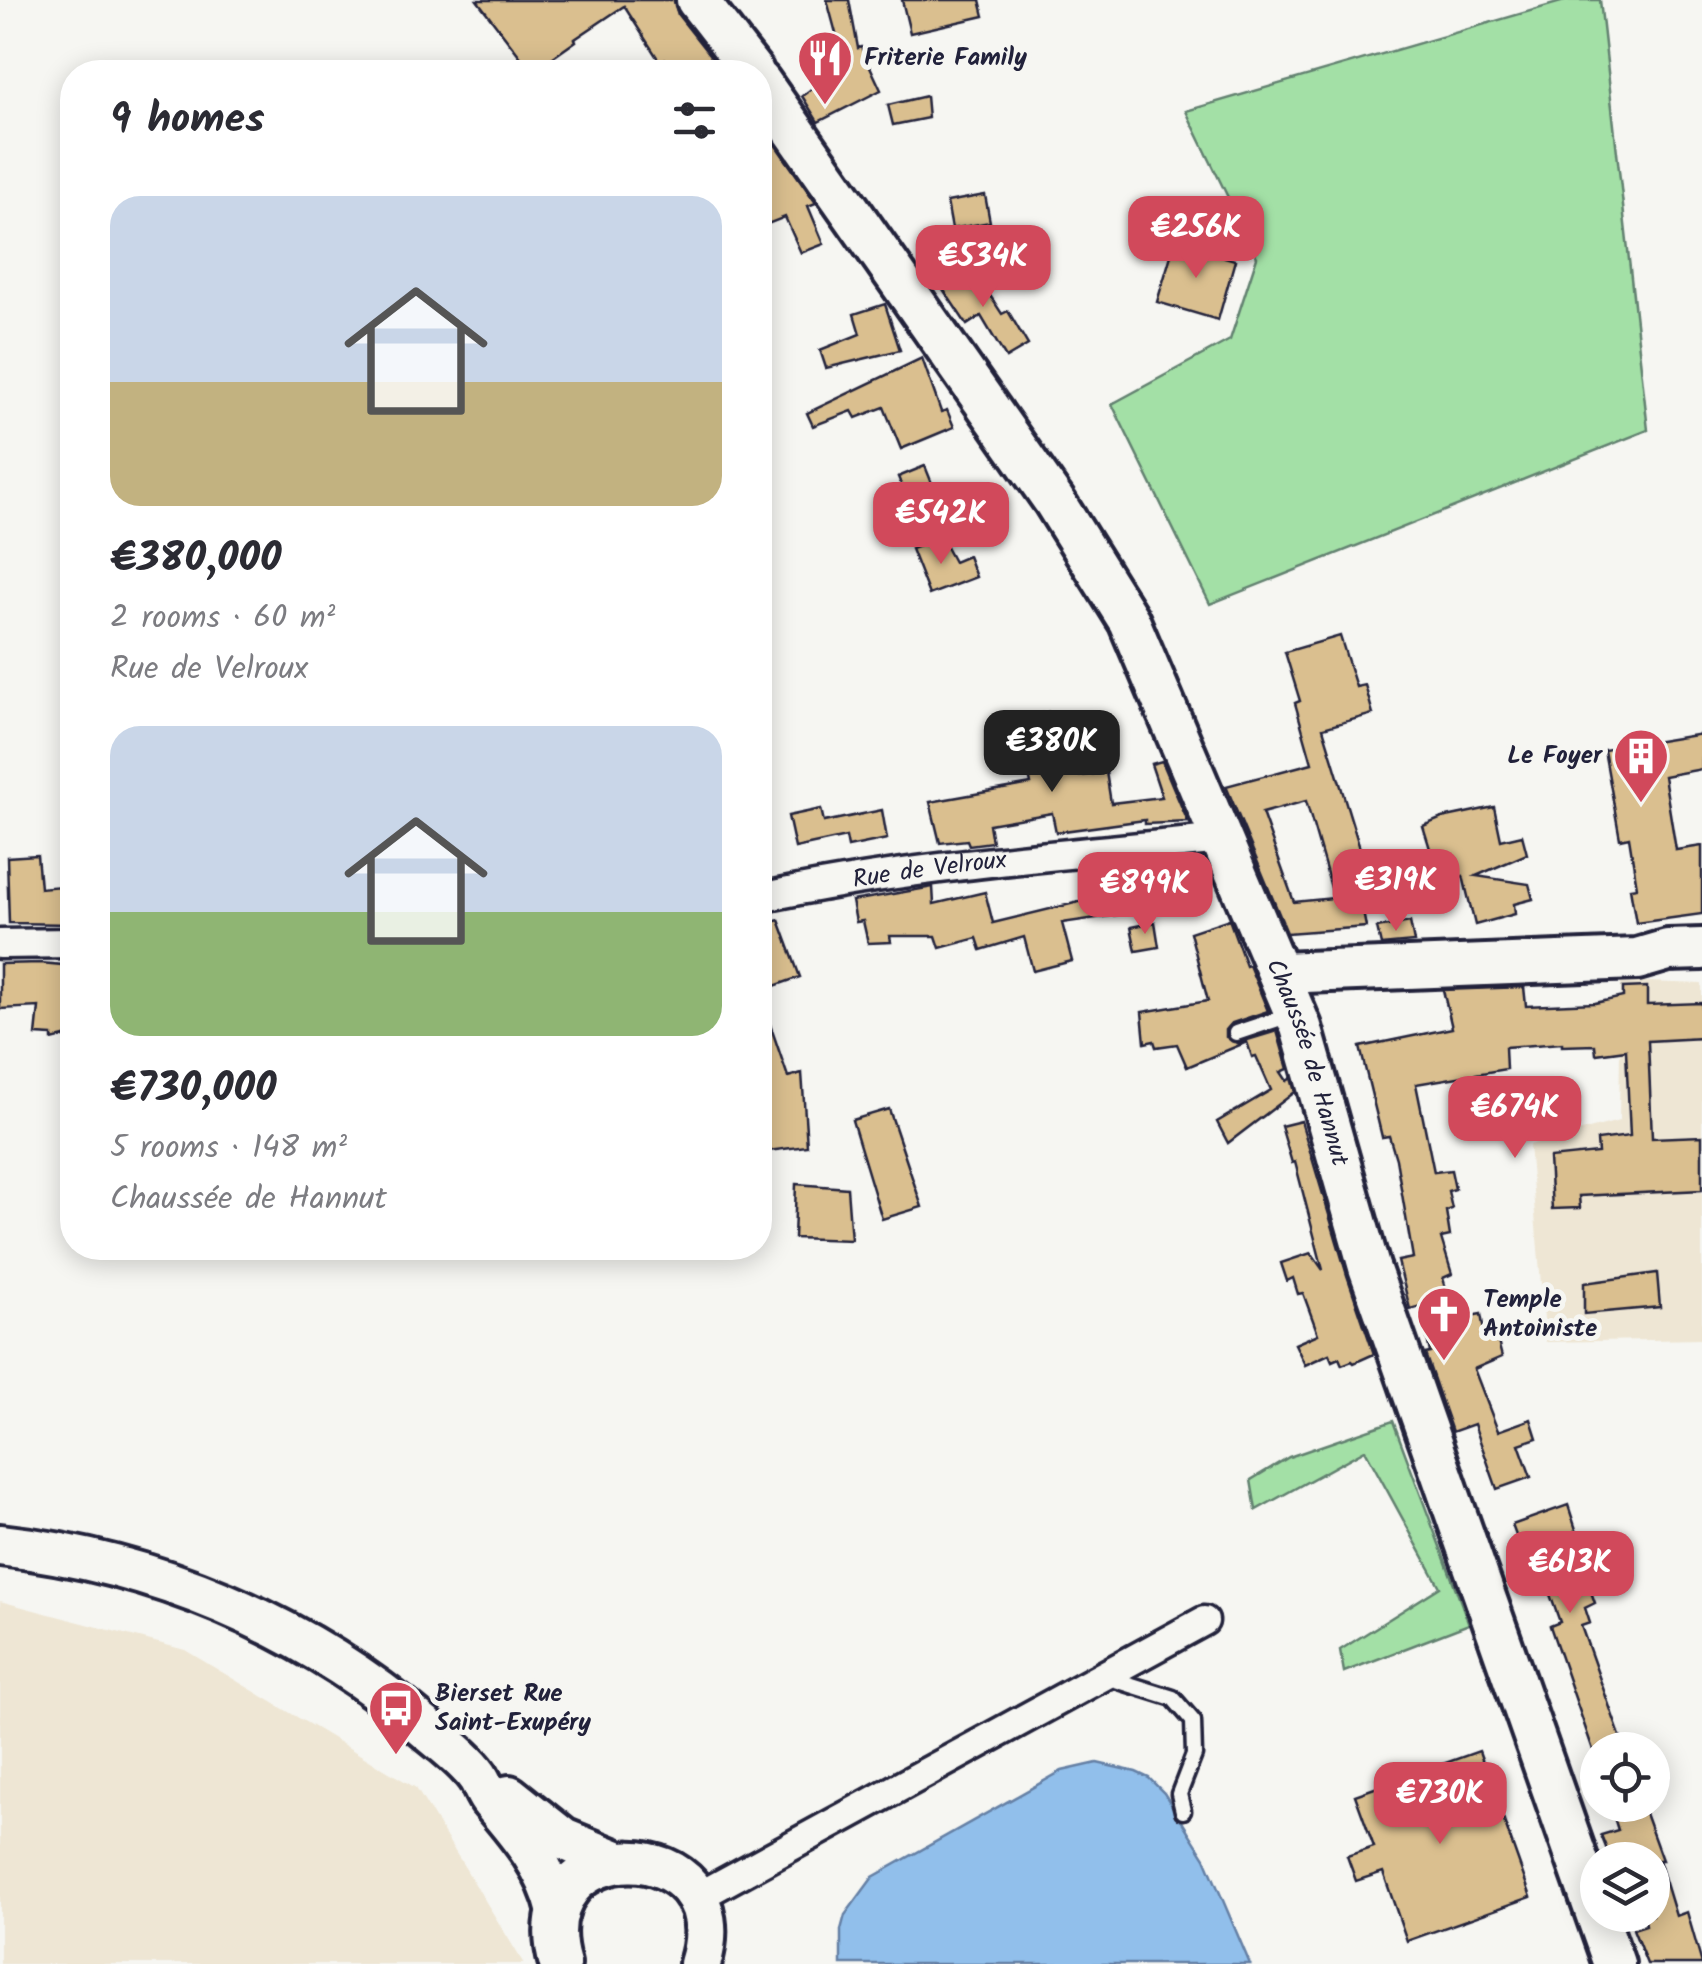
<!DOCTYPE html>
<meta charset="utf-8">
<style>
body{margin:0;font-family:Kalam,sans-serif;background:#f7f7f7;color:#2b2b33;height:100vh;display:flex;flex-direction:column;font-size:38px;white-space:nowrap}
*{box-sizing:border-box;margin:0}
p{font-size:32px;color:#7c7c81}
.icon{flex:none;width:55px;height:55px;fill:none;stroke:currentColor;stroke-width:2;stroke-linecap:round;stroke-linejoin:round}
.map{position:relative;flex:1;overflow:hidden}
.details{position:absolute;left:60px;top:60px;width:712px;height:1200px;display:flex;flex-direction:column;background:#fff;border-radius:40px;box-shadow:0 5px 25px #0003}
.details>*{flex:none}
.controls{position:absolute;left:1580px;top:1732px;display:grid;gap:20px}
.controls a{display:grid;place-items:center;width:90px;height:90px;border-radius:50%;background:#fff;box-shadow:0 5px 25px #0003;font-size:50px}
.price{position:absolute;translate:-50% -85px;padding:0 22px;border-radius:20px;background:#d1495b;color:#fff;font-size:32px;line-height:65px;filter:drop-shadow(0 2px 5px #0008)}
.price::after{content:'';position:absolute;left:50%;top:60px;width:30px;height:22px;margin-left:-15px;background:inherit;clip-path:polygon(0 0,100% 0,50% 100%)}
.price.selected{background:#222;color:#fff}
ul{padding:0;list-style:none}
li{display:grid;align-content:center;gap:20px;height:530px;padding:0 50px}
li span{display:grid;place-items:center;height:310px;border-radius:30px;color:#555}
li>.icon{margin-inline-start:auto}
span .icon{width:180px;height:180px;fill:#fffc;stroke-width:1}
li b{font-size:42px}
h2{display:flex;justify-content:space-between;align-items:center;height:120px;padding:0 50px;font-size:42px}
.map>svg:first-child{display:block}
</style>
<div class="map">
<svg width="1702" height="1964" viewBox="0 0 1702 1964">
<rect width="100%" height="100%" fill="#f6f6f2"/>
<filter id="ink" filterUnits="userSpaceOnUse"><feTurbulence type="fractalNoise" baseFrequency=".01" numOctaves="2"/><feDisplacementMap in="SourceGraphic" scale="20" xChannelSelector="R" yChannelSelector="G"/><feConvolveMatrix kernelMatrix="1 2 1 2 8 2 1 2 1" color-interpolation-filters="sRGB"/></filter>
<g filter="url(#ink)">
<!-- built -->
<g fill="#eee6d4">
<path d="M1621,981l81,3v355l-156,3 -17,-197 90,-24z"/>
<path d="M0,1601l185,49 231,138 108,176h-524z"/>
</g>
<!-- green -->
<g fill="#a3e0a6" stroke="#628170" stroke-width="2.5">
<path d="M1568,0h32l48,430 -438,174 -98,-200 118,-64 27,-83 -71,-146z"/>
<path d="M1393,1421l76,203 -125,48 -4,-22 100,-63 -75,-137 -109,60 -5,-30 38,-23z"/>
</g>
<!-- water -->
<path fill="#91bfeb" stroke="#6580a5" stroke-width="2.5" d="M1097,1763l39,9 13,6 15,15 41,65 45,106h-409v-34l4,-15 28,-38 189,-106z"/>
<!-- building -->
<g fill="#dabf8f" stroke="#22223b" stroke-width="2.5" fill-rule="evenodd">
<path d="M477,0h197l4,15 45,57h-49l-9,-13 -5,3 -36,-56 -49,33 1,2 -44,31z"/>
<path d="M827,0h22l9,48 3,-1 20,43 -63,32 -16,-26 17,-13 -7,-8 29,-23z"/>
<path d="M902,0h78l4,16 -74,17z"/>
<path d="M926,96l2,22 -35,7 -5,-20z"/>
<path d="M772,140l44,63 -8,3 16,38 -23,9 -16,-36 -25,10v-82z"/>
<path d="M985,195l5,27 -38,7 -5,-27z"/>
<path d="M1175,242l60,18 -17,60 -61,-18z"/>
<path d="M964,267l7,10 5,-3 26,40 6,-3 20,34 -22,13 -25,-42 -14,9 -28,-42z"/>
<path d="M885,304l15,46 -74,18 -6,-18 40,-16 -6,-20z"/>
<path d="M922,358l19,54 6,-2 7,17 -53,22 -17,-42 -28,11 -4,-7 -39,15 -6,-13z"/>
<path d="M925,466l8,20 6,-2 8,20 -32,14 -17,-41z"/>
<path d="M941,538l13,24 14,-6 8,21 -47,18 -18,-46z"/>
<path d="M1340,636l16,51 9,-2 8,29 -50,14 50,163 -13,5 6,31 -79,6 -61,-147 86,-23 -17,-60 5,-2 -15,-49zM1306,801l28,97 -40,4 -32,-89z"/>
<path d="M1048,712l9,37 16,-2 7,29 26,-4 5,31 51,-6 -11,-33 11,-3 26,61 -43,2v-4l-89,12 -4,-19 -63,11 3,18 -23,3 -2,-5 -27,3 -10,-41 101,-18 -15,-65z"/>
<path d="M1702,734v35l-38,7 12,74 26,-4v68l-66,9 -6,-35 7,-1 -8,-50 -9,2 -16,-89z"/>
<path d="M1494,807l7,33 21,-5 5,19 -51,22 53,8 4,15 -19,5 1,10 -40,11 -12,-49 -23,5 -17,-55 19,-8z"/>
<path d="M821,809l3,13 58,-12 5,29 -39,8 -2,-10 -51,11 -7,-32z"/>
<path d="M37,855l3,33 32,-3v39l-63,-1 -2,-66z"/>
<path d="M1110,873l7,42 -55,8 10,38 -39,10 -9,-34 -43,13 -4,-12 -37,10 -4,-12h-46l1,6 -23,1 -5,-22 -7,1 -4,-21 81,-14 1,17 51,-12 8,31 90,-22 -4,-23z"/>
<path d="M1229,919l17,47 3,-1 19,46 -36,12 -6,7v7l12,6 39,-12 11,38 -7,3 6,9 4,-3 4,14 -67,51 -11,-21 54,-32 -15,-34 -4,1 -5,-15 -60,25 -10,-23 -21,3 -2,-6 -9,2 -3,-31 66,-11 -18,-69z"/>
<path d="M779,920l21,57 -40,14v-65z"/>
<path d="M1155,922l4,25 -23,4 -5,-24z"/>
<path d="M1410,922l4,20 -33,3 -4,-17z"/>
<path d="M41,963l31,3v69l-20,5v-4l-16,-1 3,-28 -39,2v-45z"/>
<path d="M1524,987l2,19 69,-3 28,-6v-9l24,-1v18l55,-2v35l-54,3 4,97 50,-2v54l-123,6 1,12 -28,1 -3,-51 49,-5 -1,-13 33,-4 -4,-86 -30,4 -1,-9 -33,1v-3l-57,4 1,22 -90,15 18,88 17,-2 4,19 -7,2 4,18 -6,2 4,25 -9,2 11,36 -9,4 12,41 26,-5 4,23h6l1,5h6l4,15 -28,12 24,62 33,-12 6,19 -18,6 12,33 -34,12 -23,-65 -22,8 -27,-78 5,-1 -9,-47 -11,3 -12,-48 15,-3 -17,-99 -7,-23 -7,1 -22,-90 92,-19 -9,-38z"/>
<path d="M764,1007l24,70 14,-4 5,73 -47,6v-144z"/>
<path d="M889,1109l33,98 -40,12 -30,-99z"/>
<path d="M1301,1121l46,154 27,79 -20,9 -2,-2 -10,4 -3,-7 -7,3 -3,-7 -24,11 -10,-21 23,-10 -15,-41 -5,1 -5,-16 -6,3 -6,-18 30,-10 12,17 -28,-108 -3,1 -11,-37z"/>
<path d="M796,1184l51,4 4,52 -57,-2z"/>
<path d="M1657,1273l3,34 -76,7v-31z"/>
<path d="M1568,1505l14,43 -6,2 19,53 -10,5 5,15 -9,3 44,124h-32l-43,-124 10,-4 -21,-58 -11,4 -16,-43z"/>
<path d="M1479,1751l52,146 -124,44 -24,-69 -27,9 -9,-25 27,-9 -19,-52z"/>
<path d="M1610,1805h32l20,55h-3l17,56 11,-4 15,52h-55l-14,-35 13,-4 -2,-10h8v-55h-41l-10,-25 17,-5z"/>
</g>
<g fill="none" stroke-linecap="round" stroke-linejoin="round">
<!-- lane casing -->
<g stroke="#22223b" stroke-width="21">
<g id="lane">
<path d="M1236,1033l54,-18"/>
<path d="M1103,1676l70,22 20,23 1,34 -15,39 4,17"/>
</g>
</g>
<!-- street casing -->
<g stroke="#22223b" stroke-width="35">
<g id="street">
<path id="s1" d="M760,898c153,-33 307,-43 462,-59"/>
<path d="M0,944l72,-1"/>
<path d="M696,1898l508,-277"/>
</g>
</g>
<!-- secondary casing -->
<g stroke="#22223b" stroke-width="48">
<g id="secondary">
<path d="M697,0l56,72"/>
<path id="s2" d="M760,82l294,419 75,120 172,406 68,240 245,697"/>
<path d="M1279,973l358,-14 31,-9 34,-1"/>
<path d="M0,1545c154,17 303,79 422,180 18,16 42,32 56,52 5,8 7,17 14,25 29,34 56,66 66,110"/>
<path d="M509,1796l54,43 54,22"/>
<path d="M560,1964c-40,-138 182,-135 140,0"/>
</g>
</g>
<!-- lane -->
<use href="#lane" stroke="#f6f6f2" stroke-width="14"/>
<!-- street -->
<use href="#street" stroke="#f6f6f2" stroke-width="28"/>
<!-- secondary -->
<use href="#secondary" stroke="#f6f6f2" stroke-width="40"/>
</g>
</g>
<!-- icons -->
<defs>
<g id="restaurant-pin" transform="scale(2.875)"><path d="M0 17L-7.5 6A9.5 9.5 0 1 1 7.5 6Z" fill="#d1495b" stroke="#f6f6f2"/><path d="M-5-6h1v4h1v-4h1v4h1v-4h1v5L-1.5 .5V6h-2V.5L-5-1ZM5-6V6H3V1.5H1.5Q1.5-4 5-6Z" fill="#fff"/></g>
<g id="building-pin" transform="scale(2.875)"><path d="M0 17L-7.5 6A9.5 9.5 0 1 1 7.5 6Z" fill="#d1495b" stroke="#f6f6f2"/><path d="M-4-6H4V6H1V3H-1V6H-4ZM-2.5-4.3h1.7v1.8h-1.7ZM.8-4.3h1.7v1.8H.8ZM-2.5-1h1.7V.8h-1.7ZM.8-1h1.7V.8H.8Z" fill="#fff"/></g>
<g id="church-pin" transform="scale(2.875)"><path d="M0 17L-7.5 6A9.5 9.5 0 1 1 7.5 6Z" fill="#d1495b" stroke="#f6f6f2"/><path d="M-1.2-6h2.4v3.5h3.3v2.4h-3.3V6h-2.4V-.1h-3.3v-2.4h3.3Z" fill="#fff"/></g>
<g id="bus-pin" transform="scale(2.875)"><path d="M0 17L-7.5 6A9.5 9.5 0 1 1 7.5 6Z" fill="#d1495b" stroke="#f6f6f2"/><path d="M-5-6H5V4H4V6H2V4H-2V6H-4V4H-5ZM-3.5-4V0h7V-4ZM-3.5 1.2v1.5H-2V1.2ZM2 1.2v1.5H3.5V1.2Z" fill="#fff"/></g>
</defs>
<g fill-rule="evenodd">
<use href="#restaurant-pin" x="825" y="58"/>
<use href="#building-pin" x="1641" y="756"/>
<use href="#church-pin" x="1444" y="1314"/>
<use href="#bus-pin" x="396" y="1708"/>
</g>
<g text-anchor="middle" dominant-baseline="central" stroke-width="10" stroke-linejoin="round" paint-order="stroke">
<!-- poi labels -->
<g font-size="25" font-weight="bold" fill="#22223b" stroke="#f6f6f2" text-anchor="start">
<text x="864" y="58">Friterie Family</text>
<text x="1602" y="756" text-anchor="end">Le Foyer</text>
<text x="1483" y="1300">Temple<tspan x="1483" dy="29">Antoiniste</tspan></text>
<text x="435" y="1694">Bierset Rue<tspan x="435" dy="29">Saint-Exupéry</tspan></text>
</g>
<!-- street labels -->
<g font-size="25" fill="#22223b" stroke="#f6f6f2">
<text stroke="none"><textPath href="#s1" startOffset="172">Rue de Velroux</textPath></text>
<text stroke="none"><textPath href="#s2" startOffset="1130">Chaussée de Hannut</textPath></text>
</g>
</g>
</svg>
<div class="controls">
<a><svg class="icon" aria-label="locate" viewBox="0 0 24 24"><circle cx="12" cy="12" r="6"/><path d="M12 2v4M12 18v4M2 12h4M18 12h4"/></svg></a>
<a><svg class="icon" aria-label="layers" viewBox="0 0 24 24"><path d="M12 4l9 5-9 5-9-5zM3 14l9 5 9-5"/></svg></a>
</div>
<b class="price" style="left:1196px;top:281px">€256K</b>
<b class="price" style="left:983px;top:310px">€534K</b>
<b class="price" style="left:941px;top:567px">€542K</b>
<b class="price selected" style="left:1052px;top:795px">€380K</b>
<b class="price" style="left:1396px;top:934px">€319K</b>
<b class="price" style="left:1145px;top:937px">€899K</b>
<b class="price" style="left:1515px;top:1161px">€674K</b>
<b class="price" style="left:1570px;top:1616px">€613K</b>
<b class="price" style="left:1440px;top:1847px">€730K</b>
<section class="details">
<h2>9 homes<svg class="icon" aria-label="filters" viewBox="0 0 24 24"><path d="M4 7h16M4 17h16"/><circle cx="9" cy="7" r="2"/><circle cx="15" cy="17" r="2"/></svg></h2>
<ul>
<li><span style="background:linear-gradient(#c9d6e8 60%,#c2b280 0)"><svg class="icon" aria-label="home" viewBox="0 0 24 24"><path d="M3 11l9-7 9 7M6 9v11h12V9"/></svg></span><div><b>€380,000</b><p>2 rooms · 60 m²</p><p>Rue de Velroux</p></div></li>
<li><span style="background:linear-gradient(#c9d6e8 60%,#8fb573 0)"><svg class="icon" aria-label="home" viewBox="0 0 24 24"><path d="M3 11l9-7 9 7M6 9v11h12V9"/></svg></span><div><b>€730,000</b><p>5 rooms · 148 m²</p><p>Chaussée de Hannut</p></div></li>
</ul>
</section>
</div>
